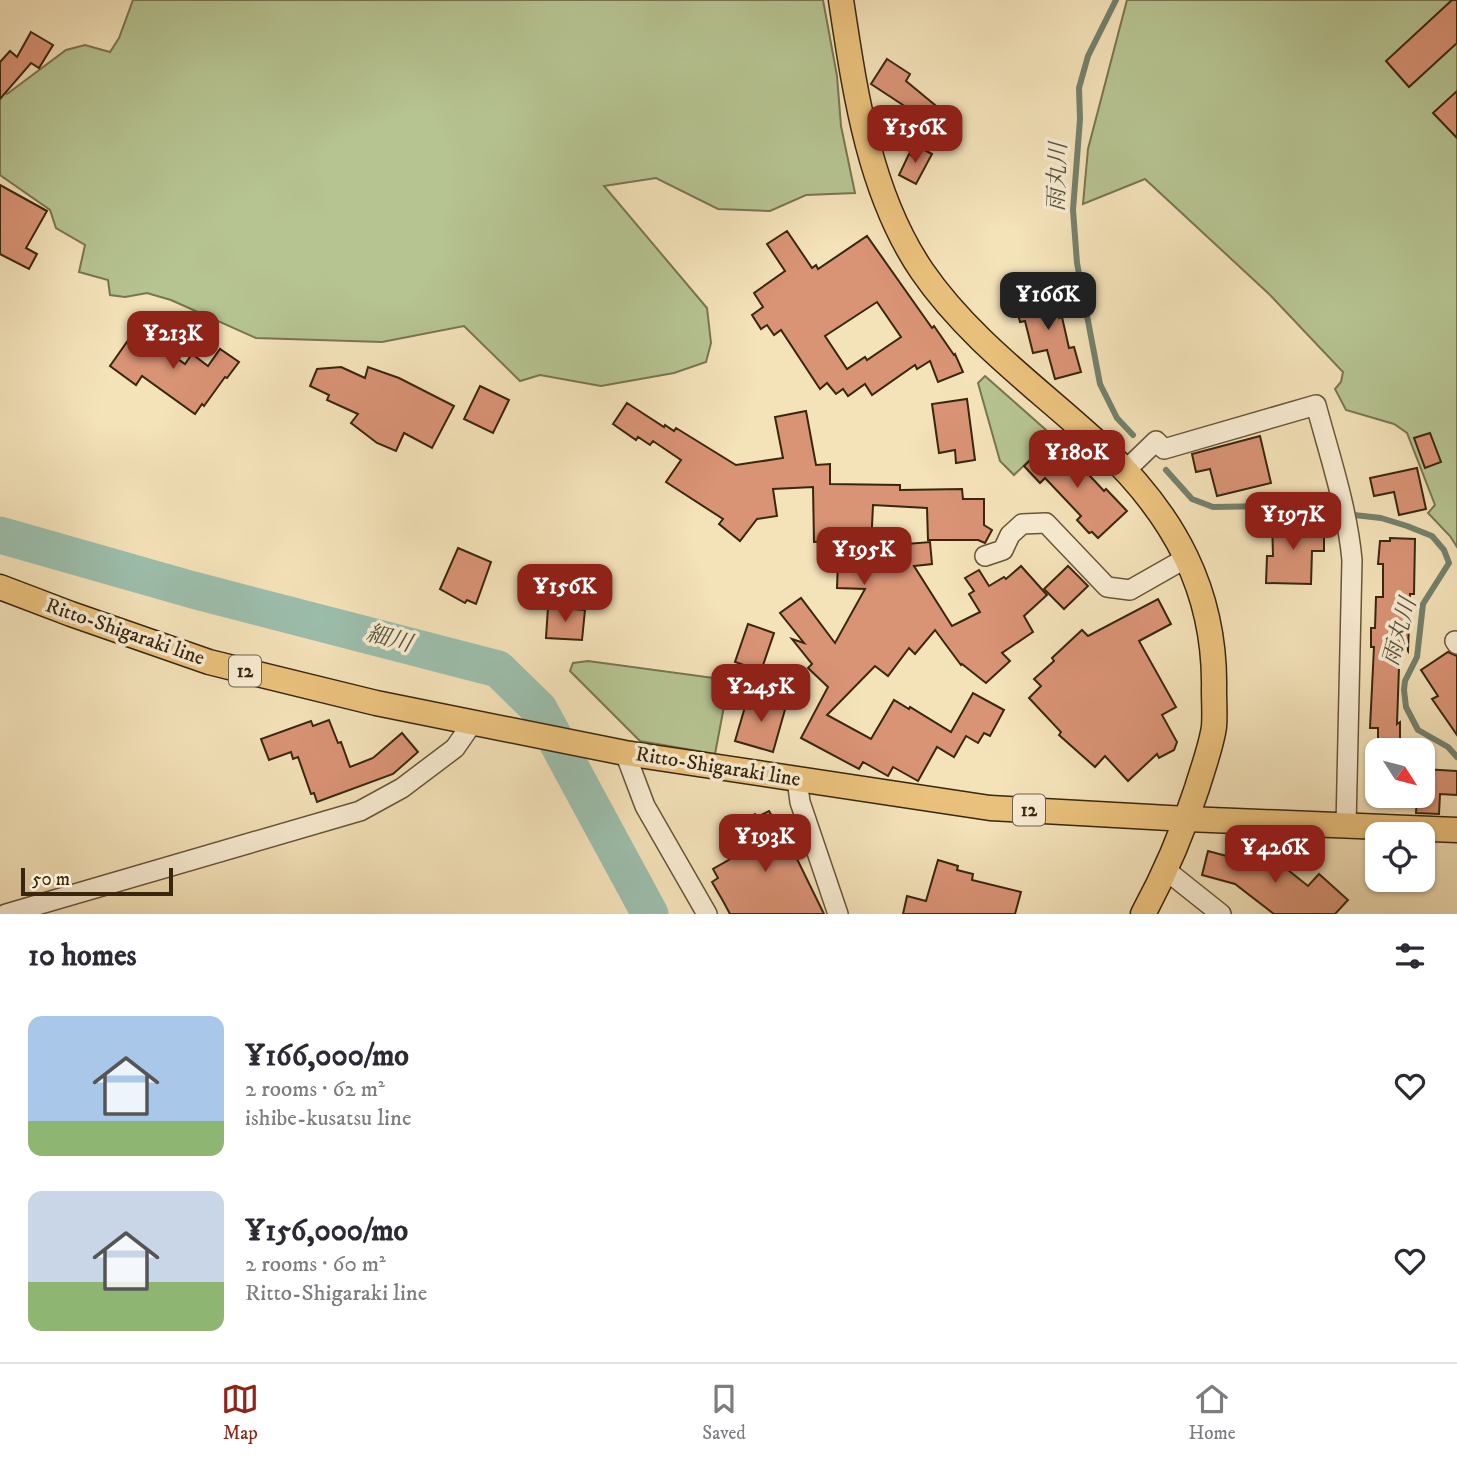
<!DOCTYPE html>
<meta charset="utf-8">
<style>
body{margin:0;font-family:"IM FELL DW Pica","Noto Serif JP",serif;background:#f7f7f7;color:#2b2b33;height:100vh;display:flex;flex-direction:column;font-size:26px;white-space:nowrap}
*{box-sizing:border-box;margin:0}
p{font-size:23px;color:#7c7c81}
.icon{flex:none;width:38px;height:38px;fill:none;stroke:currentColor;stroke-width:2;stroke-linecap:round;stroke-linejoin:round}
.map{position:relative;height:914px;overflow:hidden}
.drawer{display:flex;flex-direction:column;background:#fff;flex:1}
.drawer>*{flex:none}
.needle{width:46px;rotate:126deg}
.buttons{position:absolute;left:1365px;top:738px;display:grid;gap:14px}
.buttons a{display:grid;place-items:center;width:70px;height:70px;border-radius:14px;background:#fff;box-shadow:0 2px 5px #0004;font-size:35px}
.scale{position:absolute;left:21px;bottom:18px;width:152px;box-sizing:border-box;padding-left:7px;border:4px solid #39260d;border-top:0;font-size:19px;line-height:24px;white-space:nowrap;color:#39260d;-webkit-text-stroke:5px #f8ecd2;paint-order:stroke}
.price{position:absolute;translate:-50% -60px;padding:0 16px;border-radius:14px;background:#8f2418;color:#fff;font-size:23px;line-height:46px;filter:drop-shadow(0 2px 4px #0008)}
.price::after{content:'';position:absolute;left:50%;top:42px;width:21px;height:16px;margin-left:-10px;background:inherit;clip-path:polygon(0 0,100% 0,50% 100%)}
.price.active{background:#222;color:#fff}
ul{padding:0;list-style:none}
li{display:flex;align-items:center;gap:21px;height:175px;padding:0 28px}
li span{display:grid;place-items:center;flex:none;width:196px;height:140px;border-radius:14px;color:#555}
li>.icon{margin-inline-start:auto}
span .icon{width:84px;height:84px;fill:#fffc;stroke-width:1}
li b{font-size:30px}
h2{display:flex;justify-content:space-between;align-items:center;height:84px;padding:0 28px;font-size:30px}
.tabs{display:flex;justify-content:space-around;align-items:center;height:98px;border-top:2px solid #e1e1e2;background:#fff;font-size:19px;color:#7c7c81}
.tabs a{display:grid;justify-items:center;gap:4px}
.tabs .active{color:#8f2418}
.map>svg:first-child{display:block}
</style>
<div class="map">
<svg width="1457" height="914" viewBox="0 0 1457 914">
<rect width="100%" height="100%" fill="#f4e2b9"/>
<filter id="stains"><feTurbulence type="fractalNoise" baseFrequency=".00286" numOctaves="4"/><feColorMatrix values="0 0 0 0 .2 0 0 0 0 .09 0 0 0 0 .02 0 0 0 .5 -.17"/></filter>
<radialGradient id="worn" r=".72"><stop offset=".6" stop-color="#630" stop-opacity="0"/><stop offset="1" stop-color="#630" stop-opacity=".3"/></radialGradient>
<!-- green -->
<g fill="#b6c492" stroke="#787550" stroke-width="2">
<path d="M133,0h690l14,76 4,50 14,67 -49,2 -36,16 -52,-2 -62,-31 -52,8 103,122 4,35 -5,19 -32,11 -73,13 -61,-11 -20,6 -56,-55 -82,16 -126,-4 -85,-38 -24,-7 -22,4 -15,-2 -2,-15 -29,-8 6,-27 -29,-17 -6,-18 -50,-35v-87l7,6 59,-44 19,-5 25,7 9,-14z"/>
<path d="M1127,0h330v547l-7,-11 -22,-23 7,-8 -28,-72 -13,-9 -48,-14 -11,-21 6,-7 2,-10 -74,-78 -124,-115 -62,25 5,-55z"/>
<path d="M985,376l69,61 -40,38 -14,-14 -22,-78z"/>
<path d="M588,661l141,19 -14,74 -75,-13 -70,-70 3,-8z"/>
</g>
<g fill="none" stroke-linecap="round" stroke-linejoin="round">
<!-- stream -->
<g stroke="#74816c" stroke-width="6">
<path d="M1116,0l-28,56 -9,32 1,31 -7,91 4,53 23,121 17,34 16,17"/>
<path d="M1166,470l26,29 21,8 61,-1 107,12 26,8 25,10 12,14 5,13 -26,41 -6,53 -12,24 -1,9 2,17 12,23 30,17 9,10"/>
</g>
<!-- river -->
<path stroke="#9cbeac" stroke-width="37" d="M0,535l193,55 305,79 41,40 111,205"/>
</g>
<!-- building -->
<g fill="#d99375" stroke="#39260d" stroke-width="2" fill-rule="evenodd">
<path d="M1452,0h5v43l-48,44 -23,-26z"/>
<path d="M31,32l22,13 -14,23 -8,-5 -31,36v-37l10,-11 7,6z"/>
<path d="M887,59l23,15 -4,7 41,34 -13,18 -24,-20 2,-2 -41,-27z"/>
<path d="M1457,91v47l-24,-25z"/>
<path d="M917,146l15,8 -16,30 -17,-9 10,-21 3,2z"/>
<path d="M0,185l47,26 -21,37 11,6 -8,15 -29,-15z"/>
<path d="M787,231l25,37 4,-3 2,4 49,-33 65,92 2,-2 20,29 1,-1 8,18 -25,10 -8,-21 -13,8 -2,-4 -43,30 -7,-11 -17,12 -5,-7 -7,5 -9,-11 -7,6 -39,-59 -7,5 -7,-10 -6,4 -9,-14 11,-8 -9,-14 31,-22 -18,-27zM877,302l24,35 -34,23 -2,-3 -18,12 -22,-33z"/>
<path d="M1052,289l7,29 3,-1 7,31 5,-1 7,25 -26,7 -8,-29 -14,3 -8,-32 -5,1 -6,-24z"/>
<path d="M136,329l49,35 7,-10 16,12 12,-17 19,13 -12,16 -2,-1 -21,29 -2,-2 -7,10 -53,-38 -6,9 -26,-19z"/>
<path d="M341,367l24,11 3,-11 31,11 55,28 -22,42 -28,-15 -8,18 -19,-8 -26,-20 7,-9 -31,-14 2,-5 -19,-9 7,-17z"/>
<path d="M480,386l29,14 -16,33 -29,-14z"/>
<path d="M967,399l8,61 -19,3 -1,-13 -16,3 -7,-49z"/>
<path d="M627,403l37,24 1,-2 9,6 2,-3 60,37 47,-7 -8,-41 31,-6 10,54 14,-1v20l70,1v5l62,-1 1,10h21v26l8,5 -7,13 -7,-3h-50l-1,-32 -54,-3 -2,42 59,-5 2,22 -18,2 38,60 28,-14 -11,-18 5,-3 -9,-13 14,-8 10,16 15,-9 2,2 15,-13 26,29 -23,21 9,16 -31,21 8,8 -24,22 -24,-19 -1,1 -26,-35 -20,24 -6,-6 -21,28 -13,-10 -48,49 44,24 23,-39 15,9 1,-2 41,25 22,-39 31,17 -14,26 -6,-3 -6,10 -12,-7 -12,21 -17,-10 -19,34 -25,-14 -5,9 -25,-14 -4,7 -58,-31 27,-51 -20,-19 4,-4 -20,-25 12,4 -24,-30 21,-15 34,45 30,-54 -28,-1 1,-27h-4l1,-20 -21,1 -1,-55 -40,2 4,27 -20,3 -17,22 -21,-17 4,-5 -57,-37 15,-22 -28,-19 -3,4 -12,-8 -2,3 -23,-16z"/>
<path d="M1430,433l11,29 -16,6 -11,-30z"/>
<path d="M1260,436l11,47 -54,13 -7,-27 -14,3 -4,-18z"/>
<path d="M1049,442l24,25 5,-4 26,28 2,-2 21,22 -29,27 -6,-6 -3,1 -12,-13 4,-4 -36,-38 -5,5 -16,-17z"/>
<path d="M1417,468l9,41 -27,6 -5,-23 -20,4 -4,-18z"/>
<path d="M1272,521h46l1,13h5v17h-12l-1,33 -45,-1 1,-27h6z"/>
<path d="M1390,538l25,1 -1,55h-4l-2,57 -8,-12 -3,85 3,-2v29h-22v-23h-8l4,-81h-3v-19h4l1,-31h7v-33h-5l2,-23h10z"/>
<path d="M458,548l33,14 -15,42 -9,-4 -2,3 -25,-14z"/>
<path d="M1068,566l20,20 -24,23 -20,-20z"/>
<path d="M1158,599l13,25 -32,17 37,66 -14,8 15,27 -3,8 -15,8 -2,-4 -29,27 -23,-25 -10,11 -36,-32 2,-3 -32,-34 12,-12 -7,-7 20,-18 -2,-3 30,-28 6,6z"/>
<path d="M548,607l37,3 -3,30 -36,-2z"/>
<path d="M748,624l26,9 -13,38 -26,-9z"/>
<path d="M1448,652l9,4v79l-25,-36 6,-3 -17,-26z"/>
<path d="M757,698l29,8 -13,46 -38,-11 12,-41 9,3z"/>
<path d="M329,720l9,23 3,-1 9,25 23,-9 29,-25 16,19 -25,22 -76,28 -3,-9 -3,1 -13,-37 -5,2 -2,-7 -22,8 -8,-21 50,-18 2,5z"/>
<path d="M1423,769l34,2v24l-17,-1 -1,20 -23,-1 1,-17h6z"/>
<path d="M769,811l29,50 26,53h-94l-7,-13 -11,-19 6,-4 -5,-9 35,-20 -14,-23 21,-12 2,3z"/>
<path d="M1263,850l45,36 11,-12 29,26 -13,14h-61l-39,-30 -33,-9 6,-24 45,12z"/>
<path d="M938,860l20,6 -1,4 16,4 -1,6 49,12 -6,22h-112l4,-18 19,5z"/>
</g>
<g fill="none" stroke-linecap="round" stroke-linejoin="round">
<!-- minor casing -->
<g stroke="#685538" stroke-width="22">
<g id="minor">
<path d="M1125,471l31,-30 8,8 152,-44c14,52 31,102 36,155l-6,266"/>
<path d="M985,556l18,-6 7,-15 12,-11 24,-1 61,64 23,3 58,-33"/>
<path d="M1455,641l2,3"/>
<path d="M625,753l20,53 62,108"/>
<path d="M797,779l3,23 38,112"/>
<path d="M1167,871l54,43"/>
<path d="M6,914l354,-103 42,-23 53,-40 18,-26"/>
</g>
</g>
<!-- major casing -->
<g stroke="#39260d" stroke-width="27">
<g id="major">
<path d="M841,0c14,92 28,193 81,271 48,70 120,120 181,177 71,67 113,143 111,242 0,12 1,25 0,37 -3,20 -11,41 -17,61 -15,46 -31,84 -54,126"/>
<path d="M0,587l71,27 138,48 167,41 249,50 365,55 197,11 270,11"/>
</g>
</g>
<!-- minor -->
<use href="#minor" stroke="#f8ecd2" stroke-width="19"/>
<!-- major -->
<use href="#major" stroke="#eac17c" stroke-width="24"/>
</g>
<g text-anchor="middle" dominant-baseline="central" stroke-width="7" stroke-linejoin="round" paint-order="stroke">
<!-- shield labels -->
<g fill="#f8ecd2" stroke="#726148" stroke-width="2">
<rect x="229" y="655.5" width="32" height="31" rx="5"/>
<rect x="1013" y="794.5" width="32" height="31" rx="5"/>
</g>
<g font-size="19" font-weight="bold" fill="#39260d">
<text x="245" y="671">12</text>
<text x="1029" y="810">12</text>
</g>
<!-- street labels -->
<g font-size="21" fill="#39260d" stroke="#f8ecd2">
<text transform="translate(125 632) rotate(19)">Ritto-Shigaraki line</text>
<text transform="translate(718 767) rotate(9)">Ritto-Shigaraki line</text>
</g>
<!-- water labels -->
<g font-size="23" font-style="italic" fill="#57543d" stroke="#f8ecd2">
<text transform="translate(1058 177) rotate(-88)">雨丸川</text>
<text transform="translate(1400 632) rotate(-74)">雨丸川</text>
<text transform="translate(389 639) rotate(15)">細川</text>
</g>
</g>
<rect width="100%" height="100%" filter="url(#stains)"/>
<rect width="100%" height="100%" fill="url(#worn)"/>
</svg>
<div class="buttons">
<a><svg class="needle" viewBox="-14 -14 28 28"><path d="M0-13l5 13h-10z" fill="#e53935"/><path d="M0 13l5-13h-10z" fill="#7c7c81"/></svg></a>
<a><svg class="icon" aria-label="locate" viewBox="0 0 24 24"><circle cx="12" cy="12" r="6"/><path d="M12 2v4M12 18v4M2 12h4M18 12h4"/></svg></a>
</div>
<div class="scale">50 m</div>
<b class="price" style="left:915px;top:165px">¥156K</b>
<b class="price active" style="left:1048px;top:332px">¥166K</b>
<b class="price" style="left:173px;top:371px">¥213K</b>
<b class="price" style="left:1077px;top:490px">¥180K</b>
<b class="price" style="left:1293px;top:552px">¥197K</b>
<b class="price" style="left:864px;top:587px">¥195K</b>
<b class="price" style="left:565px;top:624px">¥156K</b>
<b class="price" style="left:761px;top:724px">¥245K</b>
<b class="price" style="left:765px;top:874px">¥193K</b>
<b class="price" style="left:1275px;top:885px">¥426K</b>
</div>
<section class="drawer">
<h2>10 homes<svg class="icon" aria-label="filters" viewBox="0 0 24 24"><path d="M4 7h16M4 17h16"/><circle cx="9" cy="7" r="2"/><circle cx="15" cy="17" r="2"/></svg></h2>
<ul>
<li><span style="background:linear-gradient(#a9c7e8 75%,#8fb573 0)"><svg class="icon" aria-label="home" viewBox="0 0 24 24"><path d="M3 11l9-7 9 7M6 9v11h12V9"/></svg></span><div><b>¥166,000/mo</b><p>2 rooms · 62 m²</p><p>ishibe-kusatsu line</p></div><svg class="icon" aria-label="heart" viewBox="0 0 24 24"><path d="M12 20l-8-8c-3-5 5-10 8-4 3-6 11-1 8 4z"/></svg></li>
<li><span style="background:linear-gradient(#c9d6e8 65%,#8fb573 0)"><svg class="icon" aria-label="home" viewBox="0 0 24 24"><path d="M3 11l9-7 9 7M6 9v11h12V9"/></svg></span><div><b>¥156,000/mo</b><p>2 rooms · 60 m²</p><p>Ritto-Shigaraki line</p></div><svg class="icon" aria-label="heart" viewBox="0 0 24 24"><path d="M12 20l-8-8c-3-5 5-10 8-4 3-6 11-1 8 4z"/></svg></li>
</ul>
</section>
<nav class="tabs">
<a class="active"><svg class="icon" aria-label="map" viewBox="0 0 24 24"><path d="M3 6l6-2 6 2 6-2v14l-6 2-6-2-6 2zM9 4v14M15 6v14"/></svg>Map</a>
<a><svg class="icon" aria-label="saved" viewBox="0 0 24 24"><path d="M7 4h10v16l-5-4-5 4z"/></svg>Saved</a>
<a><svg class="icon" aria-label="home" viewBox="0 0 24 24"><path d="M3 11l9-7 9 7M6 9v11h12V9"/></svg>Home</a>
</nav>
